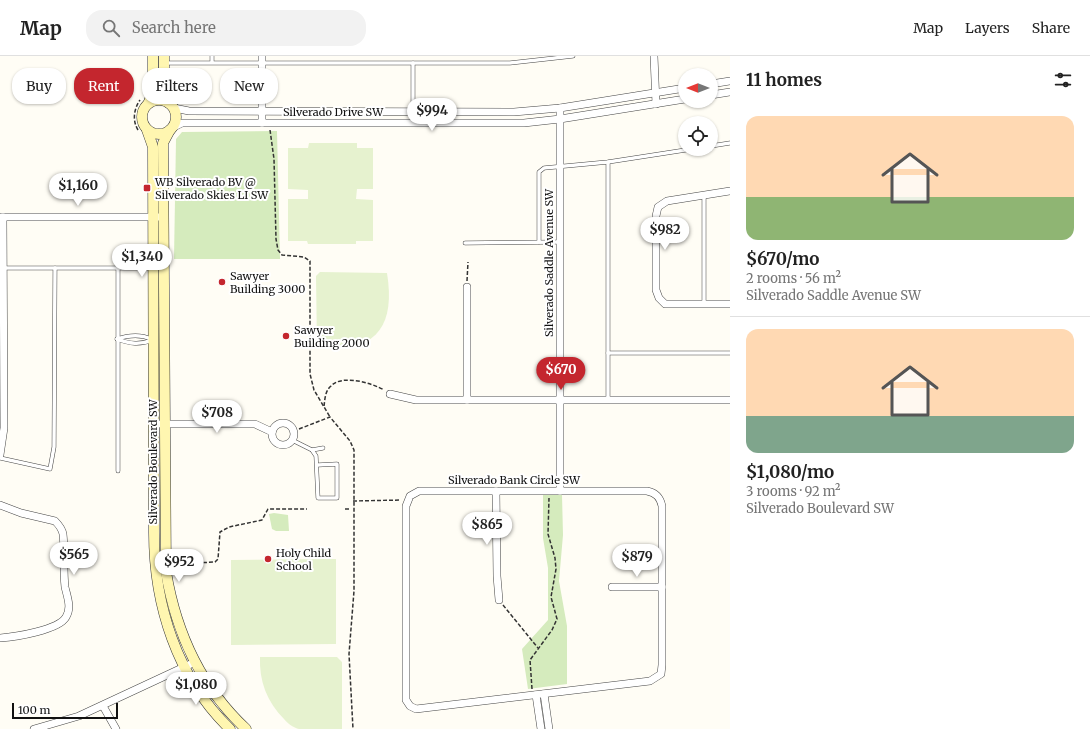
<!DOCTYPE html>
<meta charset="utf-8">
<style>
body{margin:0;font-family:Merriweather,serif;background:#f2f2f2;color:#222;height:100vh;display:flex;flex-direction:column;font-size:15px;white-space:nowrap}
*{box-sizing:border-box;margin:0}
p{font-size:13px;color:#767676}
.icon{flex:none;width:22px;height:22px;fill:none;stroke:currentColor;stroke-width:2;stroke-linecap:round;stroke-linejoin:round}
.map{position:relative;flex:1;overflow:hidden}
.details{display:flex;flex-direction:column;background:#fff;width:360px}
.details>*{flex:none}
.guide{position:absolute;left:12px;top:12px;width:380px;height:36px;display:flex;gap:8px}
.needle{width:26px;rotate:270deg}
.tools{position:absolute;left:678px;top:12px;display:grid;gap:8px}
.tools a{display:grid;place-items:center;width:40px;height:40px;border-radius:50%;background:#fff;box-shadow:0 1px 3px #0004;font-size:20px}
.scale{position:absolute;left:12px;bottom:10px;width:106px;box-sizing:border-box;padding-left:4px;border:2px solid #111;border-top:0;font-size:11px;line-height:14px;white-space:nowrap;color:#111;-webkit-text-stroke:3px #fff;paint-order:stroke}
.price{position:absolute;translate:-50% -34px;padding:0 9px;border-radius:14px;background:#fff;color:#222;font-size:13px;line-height:26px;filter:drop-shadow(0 1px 2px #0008)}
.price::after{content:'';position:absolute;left:50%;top:24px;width:12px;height:9px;margin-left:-6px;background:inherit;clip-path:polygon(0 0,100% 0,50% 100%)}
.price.active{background:#c4262e;color:#fff}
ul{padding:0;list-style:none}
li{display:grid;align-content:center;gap:8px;height:212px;padding:0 16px}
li+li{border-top:1px solid #e0e0e0}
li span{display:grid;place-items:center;height:124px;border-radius:12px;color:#555}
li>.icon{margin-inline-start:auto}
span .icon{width:72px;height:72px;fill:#fffc;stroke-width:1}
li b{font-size:17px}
h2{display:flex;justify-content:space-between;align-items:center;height:48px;padding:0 16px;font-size:17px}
.pill{padding:0 14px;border-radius:16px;background:#fff;box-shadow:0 1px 3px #0004;font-size:14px;line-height:36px}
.pill.active{background:#c4262e;color:#fff}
header{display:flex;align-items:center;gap:24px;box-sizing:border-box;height:56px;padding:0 20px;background:#fff;border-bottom:1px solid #e0e0e0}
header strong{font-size:19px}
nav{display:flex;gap:22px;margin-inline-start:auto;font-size:14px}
.search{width:280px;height:36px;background:#f2f2f2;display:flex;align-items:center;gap:10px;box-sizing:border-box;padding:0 14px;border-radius:16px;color:#767676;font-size:15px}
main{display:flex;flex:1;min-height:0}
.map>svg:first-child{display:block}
</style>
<header>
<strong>Map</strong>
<div class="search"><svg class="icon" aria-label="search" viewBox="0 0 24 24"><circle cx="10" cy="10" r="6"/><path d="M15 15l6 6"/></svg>Search here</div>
<nav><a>Map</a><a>Layers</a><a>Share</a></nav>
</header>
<main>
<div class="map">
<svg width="730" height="673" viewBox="0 0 730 673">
<rect width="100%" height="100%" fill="#fffdf5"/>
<!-- green -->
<g fill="#d5ebbd">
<path d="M277,75l3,128h-106l2,-120 6,-7z"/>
<path d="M543,439h19l1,40 -4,46 8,45v58l-39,5 -6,-40 26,-29v-52l-5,-30z"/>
<path d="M274,457l14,2 1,16h-13l-4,-2 -3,-15z"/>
</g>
<!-- pitch -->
<g fill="#e6f2cf">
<path d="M309,87h48v5h16v41h-16l-1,10 17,1v41h-17v3h-48l-1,-3h-19v-42h20v-9l-20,-1v-41h20z"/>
<path d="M320,216l67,1c9,56 -13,80 -70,75l-1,-72z"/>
<path d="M336,503v85l-105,1v-85z"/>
<path d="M260,601h77l5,5v67c-14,0 -29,0 -43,0 -5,-1 -12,-6 -15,-10 -17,-17 -25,-38 -24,-62z"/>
</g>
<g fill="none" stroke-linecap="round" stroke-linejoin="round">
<!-- lane casing -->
<g stroke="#444" stroke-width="4.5">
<g id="lane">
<path d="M212,6v-6"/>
<path d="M165,7h345l63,-7"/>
<path d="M413,7v49"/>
<path d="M711,90l19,-3"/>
<path d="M704,139v109"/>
<path d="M539,186v-70l5,-4 64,-6 84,-13"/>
<path d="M465,187l95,-1"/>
<path d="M3,212h149"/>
<path d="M118,212v203"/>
<path d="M117,283c13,5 23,6 36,1"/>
<path d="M117,283c12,-4 23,-5 34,0"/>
<path d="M608,297h122"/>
<path d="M608,345v-239"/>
<path d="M292,384l20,10 4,6 2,42h19v-34l-19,1"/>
<path d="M312,394l11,-2"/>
<path d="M0,402l50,11 4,-22 1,-179"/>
</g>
</g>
<!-- street casing -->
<g stroke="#444" stroke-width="8">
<g id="street">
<path d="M262,0v67"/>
<path d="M654,0l2,48"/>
<path d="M711,28l19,-3"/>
<path d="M711,39l19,-3"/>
<path d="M174,52l15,3 325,1 46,-4 125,-20"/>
<path d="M172,72l10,-5h342l36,-4 125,-20"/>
<path d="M730,135l-63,10 -9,6 -2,9v74l3,8 6,6h65"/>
<path d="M0,161h164"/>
<path d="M467,231v113"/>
<path d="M390,338l26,6h314"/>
<circle cx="283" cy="378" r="11"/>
<path d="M153,368h102l17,8"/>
<path d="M0,399l4,-27 -1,-211"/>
<path d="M419,435h228c9,2 13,6 15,15v159l-1,9 -11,7 -234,28 -6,-3 -4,-6v-194l4,-10z"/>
<path d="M496,435l1,85 2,24"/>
<path d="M560,435v-383"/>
<path d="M0,449l21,8 34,8c4,4 7,8 8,13 2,17 0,35 2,53 2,9 7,21 1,30 -7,13 -51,20 -66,21"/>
<path d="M612,531h50"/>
<path d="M544,638l5,35"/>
<path d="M536,639l5,34"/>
<path d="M103,650l13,23"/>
<path d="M34,673l45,-13 116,-54"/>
</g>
</g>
<!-- secondary casing -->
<g stroke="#333" stroke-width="11">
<g id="secondary">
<path d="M164,0v34l5,13"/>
<circle cx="159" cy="61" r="17"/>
<path d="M149,46l4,-11v-35"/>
<path d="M147,74l6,17 1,386c0,72 23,145 76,196"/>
<path d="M170,74l-7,13 3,429c10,60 35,115 80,157"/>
</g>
</g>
<!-- path -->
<g stroke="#333" stroke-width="1.5" stroke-dasharray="4 2" stroke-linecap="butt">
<path d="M138,74c-6,-10 -4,-21 2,-30"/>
<path d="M270,74l4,29 2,80 2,11 4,5 22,2 6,4v113l4,16 16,27"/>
<path d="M467,225l1,-19"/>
<path d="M324,350c1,-7 1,-15 7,-20 11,-12 41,-3 53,4"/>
<path d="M299,373l31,-12 20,24 4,9v141l-5,63 4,75"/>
<path d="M353,445l48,-1"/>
<path d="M345,453h6"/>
<path d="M173,508l42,-2 3,-3 2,-27 9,-5 33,-7 6,-11h39"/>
<path d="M503,549l35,43"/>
<path d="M532,633l-2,-29 22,-30 5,-11 -6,-22 5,-28 -1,-11 -7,-24 1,-36"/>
</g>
<!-- lane -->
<use href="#lane" stroke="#fff" stroke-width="3.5"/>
<!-- street -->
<use href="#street" stroke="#fff" stroke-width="7"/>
<!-- secondary -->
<use href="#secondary" stroke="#fff6b0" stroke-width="10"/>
</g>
<!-- markers -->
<g fill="#c4262e" stroke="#fff" stroke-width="1.5">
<rect x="143" y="128" width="8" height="8" rx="2"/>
<circle cx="222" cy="226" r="4"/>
<circle cx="286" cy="280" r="4"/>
<circle cx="268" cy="503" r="4"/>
</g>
<g text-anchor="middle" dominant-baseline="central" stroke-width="4" stroke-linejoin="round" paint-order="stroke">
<!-- street labels -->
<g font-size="11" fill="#111" stroke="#fff">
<text x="333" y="56">Silverado Drive SW</text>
<text transform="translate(549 207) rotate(-90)">Silverado Saddle Avenue SW</text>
<text transform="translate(153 406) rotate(-90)">Silverado Boulevard SW</text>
<text x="514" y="424">Silverado Bank Circle SW</text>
</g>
<!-- poi labels -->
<g font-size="11" fill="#111" stroke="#fff" text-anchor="start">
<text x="155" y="126">WB Silverado BV @<tspan x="155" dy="13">Silverado Skies LI SW</tspan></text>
<text x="230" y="220">Sawyer<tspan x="230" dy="13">Building 3000</tspan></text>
<text x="294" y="274">Sawyer<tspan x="294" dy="13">Building 2000</tspan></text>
<text x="276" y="497">Holy Child<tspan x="276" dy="13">School</tspan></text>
</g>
</g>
</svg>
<div class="tools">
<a><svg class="needle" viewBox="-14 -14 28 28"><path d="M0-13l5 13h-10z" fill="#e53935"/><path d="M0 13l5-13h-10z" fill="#767676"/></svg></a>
<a><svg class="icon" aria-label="locate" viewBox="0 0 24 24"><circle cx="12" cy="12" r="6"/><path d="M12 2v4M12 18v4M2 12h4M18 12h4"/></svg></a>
</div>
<div class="scale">100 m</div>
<b class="price" style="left:432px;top:76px">$994</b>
<b class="price" style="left:78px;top:151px">$1,160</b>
<b class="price" style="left:665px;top:195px">$982</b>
<b class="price" style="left:142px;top:222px">$1,340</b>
<b class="price active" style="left:561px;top:335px">$670</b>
<b class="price" style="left:217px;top:378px">$708</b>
<b class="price" style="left:487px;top:490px">$865</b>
<b class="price" style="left:74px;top:520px">$565</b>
<b class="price" style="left:637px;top:522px">$879</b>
<b class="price" style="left:179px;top:527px">$952</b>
<b class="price" style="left:196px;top:650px">$1,080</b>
<div class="guide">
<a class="pill">Buy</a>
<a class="pill active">Rent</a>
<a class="pill">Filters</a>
<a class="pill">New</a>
</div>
</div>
<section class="details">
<h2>11 homes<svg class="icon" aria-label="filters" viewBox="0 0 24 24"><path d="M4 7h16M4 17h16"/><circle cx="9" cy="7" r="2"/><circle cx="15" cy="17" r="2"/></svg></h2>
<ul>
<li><span style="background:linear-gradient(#ffd9b3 65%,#8fb573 0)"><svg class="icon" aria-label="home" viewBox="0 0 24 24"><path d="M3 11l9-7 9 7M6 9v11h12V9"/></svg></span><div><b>$670/mo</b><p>2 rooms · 56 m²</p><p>Silverado Saddle Avenue SW</p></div></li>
<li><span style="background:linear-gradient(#ffd9b3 70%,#7fa58c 0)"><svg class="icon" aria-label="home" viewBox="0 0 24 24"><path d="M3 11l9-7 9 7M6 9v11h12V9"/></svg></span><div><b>$1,080/mo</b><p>3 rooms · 92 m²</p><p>Silverado Boulevard SW</p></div></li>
</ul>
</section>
</main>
